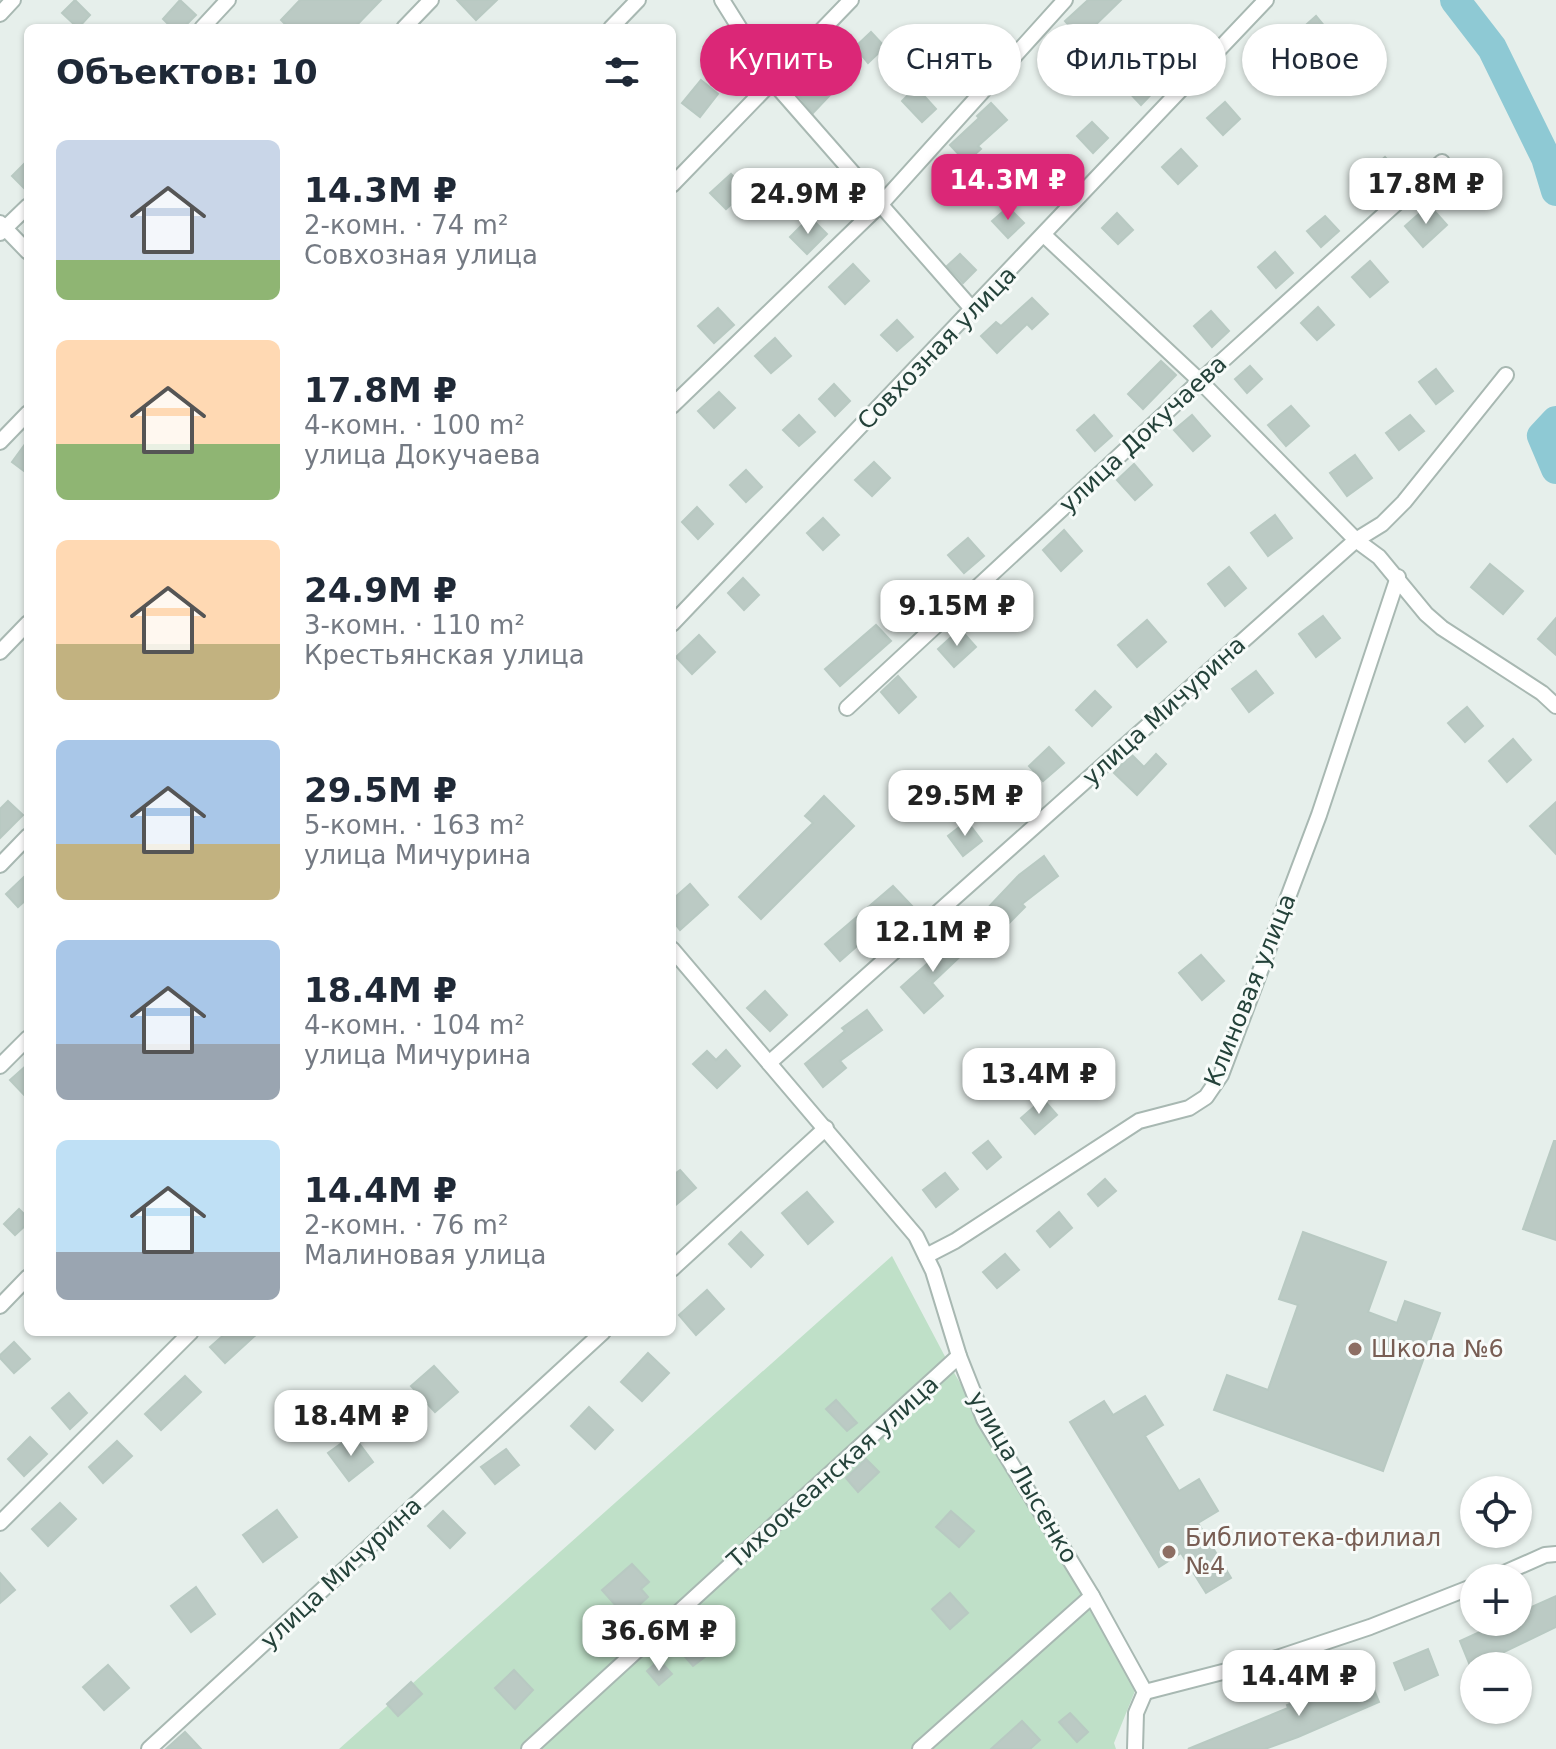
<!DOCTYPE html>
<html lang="ru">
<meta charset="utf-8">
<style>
body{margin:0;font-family:"DejaVu Sans",sans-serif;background:#f2f2f3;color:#1f2937;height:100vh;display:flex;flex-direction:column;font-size:30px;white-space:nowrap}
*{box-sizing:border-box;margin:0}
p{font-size:26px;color:#747a83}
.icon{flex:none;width:44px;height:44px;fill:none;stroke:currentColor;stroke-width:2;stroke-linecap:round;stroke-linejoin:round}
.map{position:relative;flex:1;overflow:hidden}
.side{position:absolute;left:24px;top:24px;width:652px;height:1312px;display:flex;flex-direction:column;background:#fff;border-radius:12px;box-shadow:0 2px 6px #0004}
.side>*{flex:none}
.top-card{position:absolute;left:700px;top:24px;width:736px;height:72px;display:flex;gap:16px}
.controls{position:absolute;left:1460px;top:1476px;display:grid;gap:16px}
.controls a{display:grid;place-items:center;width:72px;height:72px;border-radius:50%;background:#fff;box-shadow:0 2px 6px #0004;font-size:40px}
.price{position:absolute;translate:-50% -68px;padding:0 18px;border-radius:16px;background:#fff;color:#222;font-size:26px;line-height:52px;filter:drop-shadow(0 2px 4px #0008)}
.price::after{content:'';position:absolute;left:50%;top:48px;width:24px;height:18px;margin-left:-12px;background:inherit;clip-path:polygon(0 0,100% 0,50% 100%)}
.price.current{background:#db2777;color:#fff}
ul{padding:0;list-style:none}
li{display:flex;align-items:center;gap:24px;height:200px;padding:0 32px}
li span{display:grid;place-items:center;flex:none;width:224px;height:160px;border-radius:12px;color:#555}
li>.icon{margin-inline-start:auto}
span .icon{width:96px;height:96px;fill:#fffc;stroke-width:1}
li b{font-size:34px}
h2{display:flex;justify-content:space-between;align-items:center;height:96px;padding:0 32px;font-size:34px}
.tag{padding:0 28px;border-radius:36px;background:#fff;box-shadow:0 2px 6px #0004;font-size:28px;line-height:72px}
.tag.current{background:#db2777;color:#fff}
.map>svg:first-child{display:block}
</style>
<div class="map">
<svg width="1556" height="1749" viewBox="0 0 1556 1749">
<rect width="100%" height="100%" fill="#e6efeb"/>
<!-- green -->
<path fill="#bfe0c8" d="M892,1256l58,110 189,315 -25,62 2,6h-777z"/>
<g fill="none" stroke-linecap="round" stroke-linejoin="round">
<!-- river -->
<g stroke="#8ec9d4" stroke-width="30">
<path d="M1455,0l37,48 54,110 10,33"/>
<path d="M1556,421l-14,15 14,33"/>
</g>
</g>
<!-- building -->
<g fill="#bbcac4" stroke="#b8c9c2" stroke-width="2">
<path d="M75,0l15,15 -12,13 -16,-15z"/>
<path d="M180,0l16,15 -13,13h-11l-9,-9z"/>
<path d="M300,0h81l-27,28h-65l-8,-8z"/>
<path d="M457,0h40l-21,20z"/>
<path d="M1088,0h33l-40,39 -16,-18z"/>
<path d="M1316,16l19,23 -17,16 -20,-23z"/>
<path d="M871,32l14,15 -17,16 -13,-16z"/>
<path d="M966,44l16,17 -15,13 -16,-17z"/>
<path d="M1168,44l16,16 -43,45 -16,-17 30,-28 -2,-2z"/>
<path d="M1270,56l15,17 -17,17 -16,-17z"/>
<path d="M815,78l16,16 -18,19 -15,-18z"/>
<path d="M701,80l17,14 -18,23 -18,-14z"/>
<path d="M916,87l20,22 -14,13 -20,-21z"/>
<path d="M1225,102l15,17 -17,16 -16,-17z"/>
<path d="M991,103l16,17 -29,26 3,3 -15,13 -16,-17 29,-27 -2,-2z"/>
<path d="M1092,122l16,16 -15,15 -16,-17z"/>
<path d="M1181,149l16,17 -19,18 -16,-17z"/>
<path d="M1049,157l16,16 -15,15 -16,-17z"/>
<path d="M1385,157l15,16 -17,16 -15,-17z"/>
<path d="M28,160v32l-16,-16z"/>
<path d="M731,174l16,16 -21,19 -16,-16z"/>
<path d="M1429,205l18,20 -24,22 -18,-21z"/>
<path d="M1008,207l16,16 -16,15 -16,-17z"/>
<path d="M1117,213l16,17 -15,14 -16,-16z"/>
<path d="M1325,216l14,15 -18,16 -14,-16z"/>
<path d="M810,217l17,17 -20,20 -17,-17z"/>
<path d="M1275,252l18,21 -17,15 -18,-21z"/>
<path d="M960,254l16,16 -13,13 -16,-17z"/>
<path d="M1370,261l18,21 -18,15 -18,-20z"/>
<path d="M853,264l16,17 -24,23 -16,-17z"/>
<path d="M1032,298l16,16 -16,15 -5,-5 -30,29 -16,-17 15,-14 5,4z"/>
<path d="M1318,307l16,18 -17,15 -16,-17z"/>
<path d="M718,308l16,17 -20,18 -16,-17z"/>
<path d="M1211,311l18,20 -17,16 -18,-21z"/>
<path d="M897,320l16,17 -16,14 -16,-16z"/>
<path d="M775,338l16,18 -20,17 -16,-17z"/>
<path d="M1161,361l15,14 -33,34 -15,-15z"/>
<path d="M1250,366l12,13 -15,14 -12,-14z"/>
<path d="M1436,369l17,22 -17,13 -17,-22z"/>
<path d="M834,384l16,17 -15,15 -16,-17z"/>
<path d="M719,392l16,16 -21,20 -16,-17z"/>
<path d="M1291,406l18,20 -23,20 -18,-21z"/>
<path d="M799,415l16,17 -16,14 -16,-16z"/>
<path d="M1094,415l18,21 -17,15 -18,-21z"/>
<path d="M1192,415l18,21 -17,15 -19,-21z"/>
<path d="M1410,415l14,16 -25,19 -13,-17z"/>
<path d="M28,440v34l-16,-12z"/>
<path d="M1355,455l17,23 -25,18 -17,-23z"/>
<path d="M874,462l16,16 -18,18 -17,-16z"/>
<path d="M1134,464l18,21 -17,15 -18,-20z"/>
<path d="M746,470l16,17 -16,15 -16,-17z"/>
<path d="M697,507l16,17 -15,15 -16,-17z"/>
<path d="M1275,515l17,23 -24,18 -17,-23z"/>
<path d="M823,518l16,17 -16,15 -16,-17z"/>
<path d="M1064,530l18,21 -21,20 -18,-21z"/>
<path d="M968,538l16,18 -20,17 -16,-18z"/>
<path d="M1490,564l33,27 -20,23 -32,-27z"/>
<path d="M1229,567l17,21 -21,18 -17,-22z"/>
<path d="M743,578l16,17 -15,15 -16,-17z"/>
<path d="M998,587l16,18 -17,15 -17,-18z"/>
<path d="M915,593l13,15 -17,16 -13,-16z"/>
<path d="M1323,616l17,22 -24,19 -17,-23z"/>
<path d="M1556,618v37l-18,-16z"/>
<path d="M1147,620l19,22 -29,25 -19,-22z"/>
<path d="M876,625l15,16 -51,45 -15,-17z"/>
<path d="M960,629l16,18 -22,20 -16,-18z"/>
<path d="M699,635l16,17 -23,22 -16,-17z"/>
<path d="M1256,671l17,22 -24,19 -17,-23z"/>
<path d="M898,676l18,21 -17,16 -18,-21z"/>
<path d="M1095,691l16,16 -19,19 -16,-16z"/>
<path d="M1467,707l16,19 -18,16 -17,-19z"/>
<path d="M1513,739l18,21 -24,22 -18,-21z"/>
<path d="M1049,747l15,16 -21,18 -14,-15z"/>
<path d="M1131,754l13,13 12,-13 10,10 -29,31 -23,-22z"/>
<path d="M1002,781l17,23 -19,15 -18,-23z"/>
<path d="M824,796l30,30 -93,93 -22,-22 74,-74 -8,-7z"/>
<path d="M8,801l15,14 -23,23v-29z"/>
<path d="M1556,802v52l-26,-28z"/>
<path d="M967,821l15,20 -19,15 -15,-20z"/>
<path d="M1044,856l14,20 -36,28 3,3 -23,23 -18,-18 35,-37z"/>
<path d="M28,873v25l-10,9 -12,-13z"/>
<path d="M690,884l18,21 -28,25 -8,-10v-20z"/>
<path d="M893,886l20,21 -17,16 -6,-6 -50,44 -15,-17z"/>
<path d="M952,934l15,16 -35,33 11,13 -19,17 -23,-26 37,-33 -4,-4z"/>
<path d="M1201,955l23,26 -22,19 -23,-27z"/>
<path d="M765,991l22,24 -17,16 -23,-23z"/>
<path d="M867,1010l15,20 -42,31 6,7 -23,19 -18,-23 40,-33 -3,-3z"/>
<path d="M726,1050l14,16 -23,22 -24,-24 14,-13 9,9z"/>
<path d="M1092,1055l19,24 -15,11 -19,-24z"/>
<path d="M28,1064v35l-18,-19z"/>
<path d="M1043,1099l14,16 -22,19 -14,-16z"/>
<path d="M988,1141l13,16 -14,12 -14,-16z"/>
<path d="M1554,1141h2v99l-33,-11z"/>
<path d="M680,1170l16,18 -24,20v-32z"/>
<path d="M945,1173l13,16 -22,18 -13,-17z"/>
<path d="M1105,1179l11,12 -18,15 -10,-12z"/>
<path d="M807,1192l26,30 -25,22 -26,-31z"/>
<path d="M19,1209l9,9v5l-13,12 -11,-11z"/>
<path d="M1059,1212l13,16 -22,19 -13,-16z"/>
<path d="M741,1232l22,23 -12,12 -22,-23z"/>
<path d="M1303,1232l83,30 -18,50 29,11 8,-22 35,12 -57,158 -169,-61 13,-35 41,15 30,-85 -19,-6z"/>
<path d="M1005,1254l14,16 -22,18 -14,-16z"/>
<path d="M707,1290l17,19 -28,26 -17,-20z"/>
<path d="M227,1332h32l-34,31 -15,-16z"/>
<path d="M14,1342l16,17 -16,14 -14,-15v-3z"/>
<path d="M648,1353l21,20 -27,28 -21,-19z"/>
<path d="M434,1366l24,26 -23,20 -24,-26z"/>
<path d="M185,1376l16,16 -40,38 -16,-16z"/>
<path d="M69,1393l18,20 -17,16 -18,-21z"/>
<path d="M1145,1396l18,29 -18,11 34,55 20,-12 19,32 -20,12 33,55 -25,15 -25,-40 -22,14 -89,-145 34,-21 9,14z"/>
<path d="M836,1400l21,23 -10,8 -21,-22z"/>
<path d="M589,1407l24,23 -18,19 -24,-23z"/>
<path d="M353,1435l20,27 -24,19 -21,-28z"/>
<path d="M30,1437l17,17 -23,22 -16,-17z"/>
<path d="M117,1441l15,15 -29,27 -14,-16z"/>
<path d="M506,1449l13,16 -24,19 -14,-17z"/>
<path d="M866,1459l13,13 -21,20 -12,-14z"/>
<path d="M60,1503l16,16 -28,27 -16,-17z"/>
<path d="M277,1510l20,27 -34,25 -20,-27z"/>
<path d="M443,1511l22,22 -15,15 -22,-22z"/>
<path d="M951,1511l23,20 -15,16 -23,-20z"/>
<path d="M632,1564l17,18 -8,7 7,8 -22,20 -24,-27z"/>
<path d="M0,1573l15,17 -15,13z"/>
<path d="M196,1587l19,27 -24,18 -20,-26z"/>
<path d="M950,1593l18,20 -18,16 -18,-20z"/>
<path d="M1556,1596v31l-85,41 -11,-27 35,-16 -2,-3h25v-9z"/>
<path d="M692,1640l14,16 -13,10 -13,-15z"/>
<path d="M1428,1649l10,26 -33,15 -11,-27z"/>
<path d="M659,1660l13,14 -13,11 -12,-14z"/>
<path d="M108,1665l21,23 -25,22 -21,-23z"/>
<path d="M514,1670l19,20 -18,19 -20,-21z"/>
<path d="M1368,1675l11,27 -81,35 -33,12h-77l100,-41 -1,-3z"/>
<path d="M411,1682l11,12 -24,22 -11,-12z"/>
<path d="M1070,1713l18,19 -11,10 -18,-20z"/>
<path d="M1022,1721l18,19 -10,9h-39z"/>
<path d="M185,1732l16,17h-35z"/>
</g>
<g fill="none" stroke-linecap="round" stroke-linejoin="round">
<!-- street casing -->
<g stroke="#a8b8b2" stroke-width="18">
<g id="street">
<path d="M722,0l52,83 199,227"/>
<path d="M0,14l13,-14"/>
<path d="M202,28l26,-28"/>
<path d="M404,28l27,-28"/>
<path d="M611,28l27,-28"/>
<path d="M672,185l179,-185"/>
<path d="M0,223l28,29"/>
<path d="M0,233l28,-27"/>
<path d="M1045,236l155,145 156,159 23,17 47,57 16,14 100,65 14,13"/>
<path d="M672,406l209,-202 184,-204"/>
<path d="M0,442l28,-29"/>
<path d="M672,624l594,-624"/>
<path d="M0,652l28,-29"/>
<path d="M847,708l353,-327 242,-219"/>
<path d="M0,865l28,-29"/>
<path d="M672,949l244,287 17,35 26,85 25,63 108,177 53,96 -9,21 -1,36"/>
<path d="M769,1063l587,-523 26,-16 22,-22 102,-127"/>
<path d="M0,1066l28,-28"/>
<path d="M926,1256l29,-15 184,-120 50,-13 17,-11 15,-22 98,-260 79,-238"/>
<path d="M672,1269l154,-141"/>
<path d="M0,1306l28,-29"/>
<path d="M0,1523l191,-191"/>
<path d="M1493,1578l52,-23 11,-1"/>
<path d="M1145,1692l132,-34 93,-31 104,-41"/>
<path d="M149,1749l454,-417"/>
<path d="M529,1749l430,-393"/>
<path d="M920,1749l172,-153"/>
</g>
</g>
<!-- street -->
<use href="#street" stroke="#fff" stroke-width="14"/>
</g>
<!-- markers -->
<g fill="#8d6e63" stroke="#f7fbf9" stroke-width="3">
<circle cx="1355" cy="1349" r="8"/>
<circle cx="1169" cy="1552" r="8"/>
</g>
<g text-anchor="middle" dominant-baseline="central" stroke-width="6" stroke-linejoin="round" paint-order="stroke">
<!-- street labels -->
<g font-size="24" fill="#24423a" stroke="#f7fbf9">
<text transform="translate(937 348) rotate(-46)">Совхозная улица</text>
<text transform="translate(1143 434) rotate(-43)">улица Докучаева</text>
<text transform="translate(1164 711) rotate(-42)">улица Мичурина</text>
<text transform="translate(1250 990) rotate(-68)">Клиновая улица</text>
<text transform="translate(833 1472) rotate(-42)">Тихоокеанская улица</text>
<text transform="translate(1023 1477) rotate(60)">улица Лысенко</text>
<text transform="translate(341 1573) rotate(-43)">улица Мичурина</text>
</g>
<!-- education labels -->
<g font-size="24" fill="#785e54" stroke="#f7fbf9" text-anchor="start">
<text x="1371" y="1349">Школа №6</text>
<text x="1185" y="1538">Библиотека-филиал<tspan x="1185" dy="28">№4</tspan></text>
</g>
</g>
</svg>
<div class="controls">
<a><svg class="icon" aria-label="locate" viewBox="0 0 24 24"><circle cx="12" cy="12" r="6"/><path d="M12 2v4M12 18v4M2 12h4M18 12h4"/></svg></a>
<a>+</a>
<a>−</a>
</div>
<b class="price current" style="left:1008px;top:222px">14.3M ₽</b>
<b class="price" style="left:1426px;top:226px">17.8M ₽</b>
<b class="price" style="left:808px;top:236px">24.9M ₽</b>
<b class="price" style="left:957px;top:648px">9.15M ₽</b>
<b class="price" style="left:965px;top:838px">29.5M ₽</b>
<b class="price" style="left:933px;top:974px">12.1M ₽</b>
<b class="price" style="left:1039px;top:1116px">13.4M ₽</b>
<b class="price" style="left:351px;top:1458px">18.4M ₽</b>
<b class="price" style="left:659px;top:1673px">36.6M ₽</b>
<b class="price" style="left:1299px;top:1718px">14.4M ₽</b>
<div class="top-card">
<a class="tag current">Купить</a>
<a class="tag">Снять</a>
<a class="tag">Фильтры</a>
<a class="tag">Новое</a>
</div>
<section class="side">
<h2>Объектов: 10<svg class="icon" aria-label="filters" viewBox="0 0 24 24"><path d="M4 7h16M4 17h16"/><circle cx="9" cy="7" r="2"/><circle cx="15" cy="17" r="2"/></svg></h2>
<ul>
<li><span style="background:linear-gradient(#c9d6e8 75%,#8fb573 0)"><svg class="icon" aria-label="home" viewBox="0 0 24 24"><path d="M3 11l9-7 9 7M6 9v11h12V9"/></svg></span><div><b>14.3M ₽</b><p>2-комн. · 74 m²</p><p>Совхозная улица</p></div></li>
<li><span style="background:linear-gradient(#ffd9b3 65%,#8fb573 0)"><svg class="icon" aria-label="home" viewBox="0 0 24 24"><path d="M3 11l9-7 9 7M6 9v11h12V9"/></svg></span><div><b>17.8M ₽</b><p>4-комн. · 100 m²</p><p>улица Докучаева</p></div></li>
<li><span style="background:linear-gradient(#ffd9b3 65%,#c2b280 0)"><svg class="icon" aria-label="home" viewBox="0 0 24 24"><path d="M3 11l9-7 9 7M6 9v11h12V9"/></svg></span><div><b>24.9M ₽</b><p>3-комн. · 110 m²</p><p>Крестьянская улица</p></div></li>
<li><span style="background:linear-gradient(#a9c7e8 65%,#c2b280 0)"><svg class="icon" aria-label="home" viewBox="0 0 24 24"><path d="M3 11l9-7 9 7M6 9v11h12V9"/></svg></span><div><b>29.5M ₽</b><p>5-комн. · 163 m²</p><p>улица Мичурина</p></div></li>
<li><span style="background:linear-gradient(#a9c7e8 65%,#9aa5b1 0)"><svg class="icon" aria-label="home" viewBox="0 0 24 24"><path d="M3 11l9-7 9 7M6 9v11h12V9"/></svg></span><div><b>18.4M ₽</b><p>4-комн. · 104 m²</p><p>улица Мичурина</p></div></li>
<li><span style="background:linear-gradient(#bfe0f5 70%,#9aa5b1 0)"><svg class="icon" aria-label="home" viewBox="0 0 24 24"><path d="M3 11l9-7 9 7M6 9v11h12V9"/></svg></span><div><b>14.4M ₽</b><p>2-комн. · 76 m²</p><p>Малиновая улица</p></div></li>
</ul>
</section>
</div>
